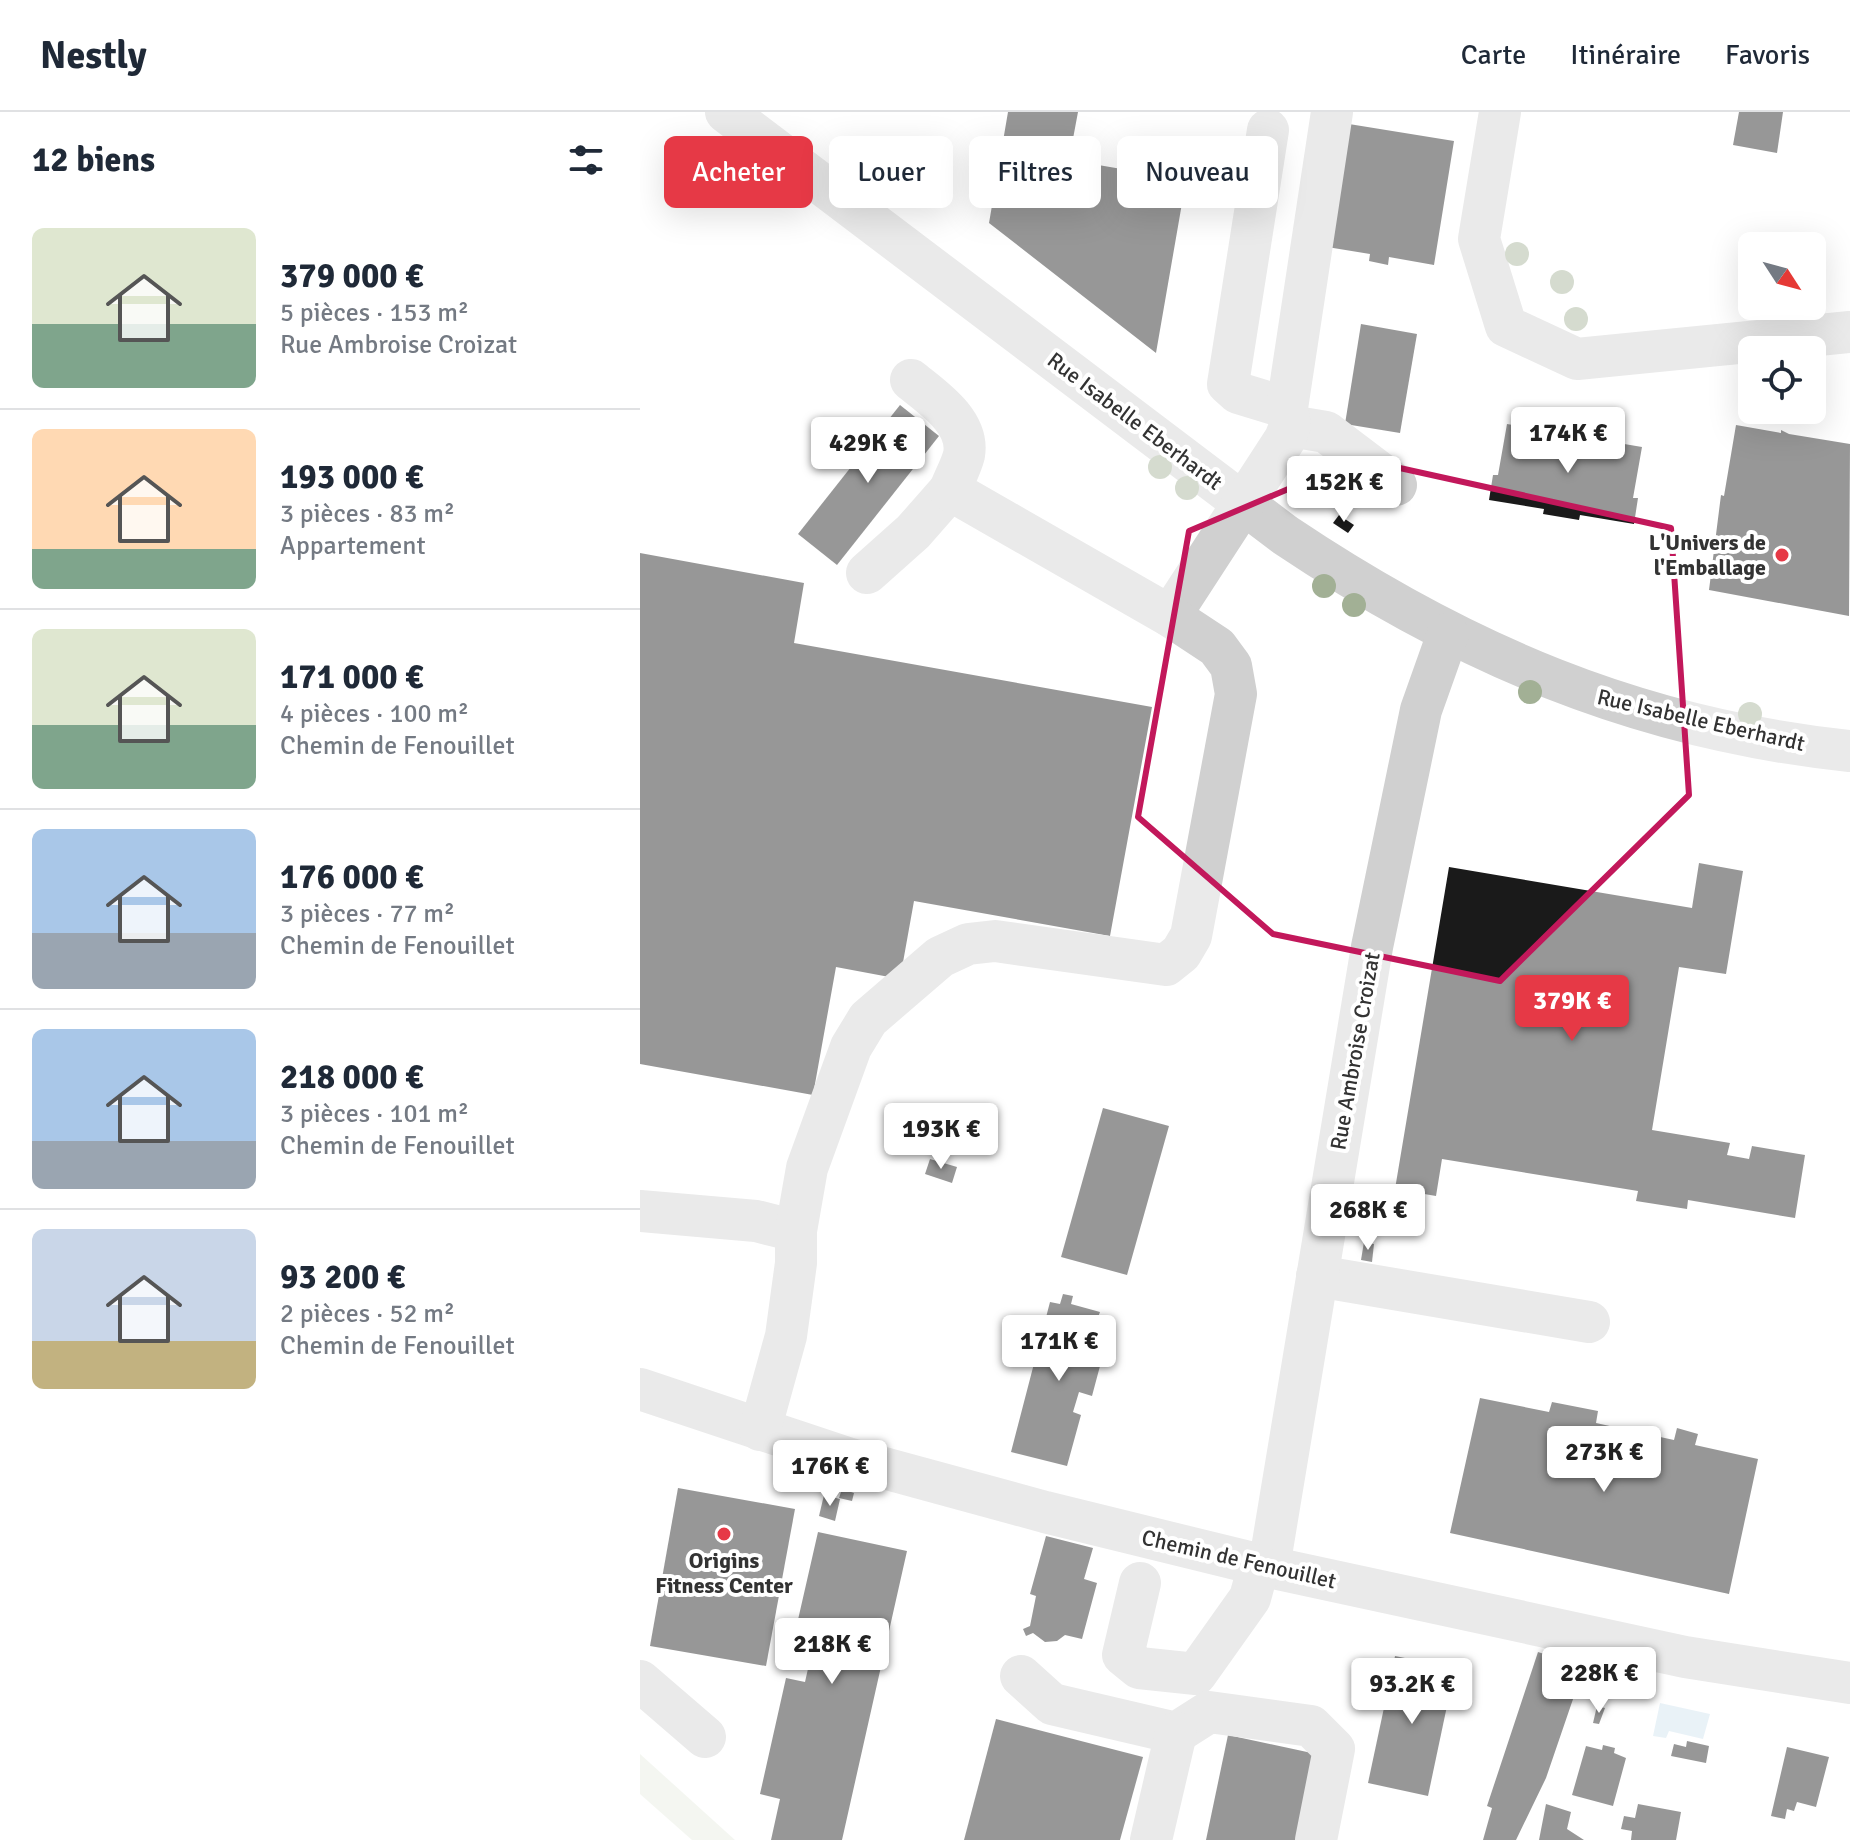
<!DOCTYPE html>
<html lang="fr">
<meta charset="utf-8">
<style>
body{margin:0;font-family:Signika,sans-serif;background:#f2f2f3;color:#1f2937;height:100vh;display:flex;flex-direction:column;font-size:30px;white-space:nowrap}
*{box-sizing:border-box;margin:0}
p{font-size:26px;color:#747a83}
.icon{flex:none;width:44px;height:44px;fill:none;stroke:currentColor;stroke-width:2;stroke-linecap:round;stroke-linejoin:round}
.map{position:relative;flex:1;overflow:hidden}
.details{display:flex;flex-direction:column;background:#fff;width:640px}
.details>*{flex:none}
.banner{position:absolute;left:24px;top:24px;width:760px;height:72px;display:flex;gap:16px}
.needle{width:52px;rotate:126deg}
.fabs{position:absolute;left:1098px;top:120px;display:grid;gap:16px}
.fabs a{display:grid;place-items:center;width:88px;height:88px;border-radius:12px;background:#fff;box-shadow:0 8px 32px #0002;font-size:40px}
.price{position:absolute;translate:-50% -68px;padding:0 18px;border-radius:8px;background:#fff;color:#222;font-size:26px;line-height:52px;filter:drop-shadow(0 2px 4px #0008)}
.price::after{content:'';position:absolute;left:50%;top:48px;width:24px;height:18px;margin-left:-12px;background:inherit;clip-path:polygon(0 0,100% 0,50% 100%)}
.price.selected{background:#e63946;color:#fff}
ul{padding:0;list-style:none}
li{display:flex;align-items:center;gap:24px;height:200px;padding:0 32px}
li+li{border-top:2px solid #e0e1e3}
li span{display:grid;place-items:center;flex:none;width:224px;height:160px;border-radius:12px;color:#555}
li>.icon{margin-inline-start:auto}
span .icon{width:96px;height:96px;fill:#fffc;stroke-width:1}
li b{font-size:34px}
h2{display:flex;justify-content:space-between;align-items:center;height:96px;padding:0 32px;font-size:34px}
.tag{padding:0 28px;border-radius:12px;background:#fff;box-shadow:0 8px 32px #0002;font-size:28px;line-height:72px}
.tag.selected{background:#e63946;color:#fff}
header{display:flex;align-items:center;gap:48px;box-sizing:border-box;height:112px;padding:0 40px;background:#fff;border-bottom:2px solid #e0e1e3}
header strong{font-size:38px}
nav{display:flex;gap:44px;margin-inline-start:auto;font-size:28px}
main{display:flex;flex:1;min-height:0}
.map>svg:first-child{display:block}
</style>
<header>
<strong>Nestly</strong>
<nav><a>Carte</a><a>Itinéraire</a><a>Favoris</a></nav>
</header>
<main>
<section class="details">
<h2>12 biens<svg class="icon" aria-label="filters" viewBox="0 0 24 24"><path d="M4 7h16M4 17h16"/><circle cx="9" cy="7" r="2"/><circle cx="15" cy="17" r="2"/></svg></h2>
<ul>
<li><span style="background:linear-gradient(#dfe7d0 60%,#7fa58c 0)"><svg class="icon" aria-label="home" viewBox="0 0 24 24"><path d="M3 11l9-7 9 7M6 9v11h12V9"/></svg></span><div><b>379 000 €</b><p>5 pièces · 153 m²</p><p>Rue Ambroise Croizat</p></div></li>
<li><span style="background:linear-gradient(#ffd9b3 75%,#7fa58c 0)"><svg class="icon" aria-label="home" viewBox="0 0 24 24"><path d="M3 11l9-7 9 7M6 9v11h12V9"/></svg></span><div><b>193 000 €</b><p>3 pièces · 83 m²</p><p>Appartement</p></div></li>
<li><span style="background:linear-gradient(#dfe7d0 60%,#7fa58c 0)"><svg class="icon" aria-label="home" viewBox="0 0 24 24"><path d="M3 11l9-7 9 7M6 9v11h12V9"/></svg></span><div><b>171 000 €</b><p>4 pièces · 100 m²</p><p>Chemin de Fenouillet</p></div></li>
<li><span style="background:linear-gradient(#a9c7e8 65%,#9aa5b1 0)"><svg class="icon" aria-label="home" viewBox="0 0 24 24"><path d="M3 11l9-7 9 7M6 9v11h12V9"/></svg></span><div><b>176 000 €</b><p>3 pièces · 77 m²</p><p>Chemin de Fenouillet</p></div></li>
<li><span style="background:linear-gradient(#a9c7e8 70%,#9aa5b1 0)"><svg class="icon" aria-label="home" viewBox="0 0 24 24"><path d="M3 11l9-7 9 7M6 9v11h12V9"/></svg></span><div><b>218 000 €</b><p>3 pièces · 101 m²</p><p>Chemin de Fenouillet</p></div></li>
<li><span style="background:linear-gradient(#c9d6e8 70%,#c2b280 0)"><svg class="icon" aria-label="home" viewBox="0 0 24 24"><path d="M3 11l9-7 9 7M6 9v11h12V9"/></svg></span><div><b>93 200 €</b><p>2 pièces · 52 m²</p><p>Chemin de Fenouillet</p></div></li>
</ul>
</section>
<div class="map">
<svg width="1210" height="1728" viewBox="0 0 1210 1728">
<rect width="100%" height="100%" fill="#fff"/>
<!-- green -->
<path fill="#e6ecdf" d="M0,1642l95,86h-43l-52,-46z"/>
<!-- water -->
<path fill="#cfe2ee" d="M1020,1591l50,11 -7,25 -34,-8 -3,7 -13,-2z"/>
<!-- building -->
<g fill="#1a1a1a">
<path d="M368,0h70l-9,48 76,13 -2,6 42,7 -29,167 -167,-130z"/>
<path d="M1099,0h44l-6,41 -44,-8z"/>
<path d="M709,12l105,17 -20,124 -45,-8 -1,8 -19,-4 1,-7 -49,-8z"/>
<path d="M721,212l56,10 -17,99 -55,-9z"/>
<path d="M260,293l39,31 -102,129 -39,-31z"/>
<path d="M867,312l135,23 -9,51h5l-4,26 -54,-9 -1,5 -36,-6 1,-5 -55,-9 4,-25h5z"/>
<path d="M1096,313l45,8v-3l8,4 61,10 -1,172 -140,-26 12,-95 3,1z"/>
<path d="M699,403l15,10 -6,8 -15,-10z"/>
<path d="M0,441l164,30 -10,60 358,64 -42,229 -196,-35 -14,78 -64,-12 -23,128 -173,-31z"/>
<path d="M1059,751l44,8 -17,103 -47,-7 -27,163 78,13 -3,12 22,4 3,-13 53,9 -10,63 -107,-18 -1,9 -51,-8 2,-10 -196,-32 -6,37 -41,-7 54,-322 243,41z"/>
<path d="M463,996l66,18 -42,149 -66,-18z"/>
<path d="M290,1047l27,8 -5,16 -27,-9z"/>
<path d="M724,1130l10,2 -2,18 -11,-2z"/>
<path d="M423,1182l10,2 -2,8 29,8 -4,11 9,2 -3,10 -8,-2 -3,8v7l13,3 -12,45 -13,-4 -6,20 8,3 -14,51 -56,-14 39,-150 10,2z"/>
<path d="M840,1286l69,14 3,-10 46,9 -2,12 78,17 3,-12 21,6 -3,11 63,14 -29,135 -279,-61z"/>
<path d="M38,1376l117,21 -29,157 -116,-20z"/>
<path d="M202,1377l12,4 -2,8 -13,-3z"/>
<path d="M184,1383l16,4 -5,22 -16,-5z"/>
<path d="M178,1420l89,19 -65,289h-71l9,-41 -20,-5 26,-116 19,4 7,-31 -20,-5z"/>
<path d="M406,1424l47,12 -9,31 13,4 -15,56 -17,-4 -8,6 -12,1 -12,-9 -7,3 -3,-7 7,-3 6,-30 -6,-2z"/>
<path d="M898,1540l46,15 -38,111 -30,62h-33l9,-32 -5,-2z"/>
<path d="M755,1544l60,12 -27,128 -60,-13z"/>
<path d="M957,1594l8,2 -6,16 -6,-1z"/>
<path d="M356,1607l147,38 -23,83h-156z"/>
<path d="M588,1623l93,20 -17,85h-98z"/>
<path d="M1047,1629l22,5 -3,17 -35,-7 3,-12 12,3z"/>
<path d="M963,1633l12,3 -1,5 12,5 -13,48 -41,-11 14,-49 16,4z"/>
<path d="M1147,1635l42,10 -13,50 -19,-5 -3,9 -7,-2 -2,10 -14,-3z"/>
<path d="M906,1692l25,8 -4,17 17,11h-45z"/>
<path d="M998,1692l43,8 -5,28h-45l1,-9 -11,-2 3,-13 11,2z"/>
</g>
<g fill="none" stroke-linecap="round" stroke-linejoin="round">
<!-- minor -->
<g stroke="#d0d0d0" stroke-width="42">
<path d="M86,0l559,423c176,118 352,194 565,216"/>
<path d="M860,0l-21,127 27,87 71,33 273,-27"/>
<path d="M628,18l-40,254 10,9 49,15"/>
<path d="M650,314l36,6 70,53"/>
<path d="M227,461l46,-41 37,-42"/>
<path d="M530,504l115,-177 5,-13 -3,-18 45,-296"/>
<path d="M0,1099l116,10 40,10"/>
<path d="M677,1164l272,46"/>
<path d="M0,1277l207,69 198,54 224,55 416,90 165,26"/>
<path d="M120,1318l26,-94 10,-73v-32l11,-63 44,-121 17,-28 72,-62 28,-13 27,-3 171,24 15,-12 10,-17 45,-242 -5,-28 -14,-19 -47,-31 -220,-126c4,-11 11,-23 14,-35 6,-33 -32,-58 -53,-75"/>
<path d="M629,1455l103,-620 49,-237 27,-76"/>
<path d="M500,1471l-17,72 16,13 57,6 54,-76 9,-33"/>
<path d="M381,1564l31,28 124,29 33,-21 102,14 23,23 -18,91"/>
<path d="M0,1569l65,56"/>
<path d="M511,1728l25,-107"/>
</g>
</g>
<!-- trees -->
<g fill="#a2b095">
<circle cx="210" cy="66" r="12"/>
<circle cx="233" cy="83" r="12"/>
<circle cx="877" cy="142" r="12"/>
<circle cx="922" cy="170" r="12"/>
<circle cx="936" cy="207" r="12"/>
<circle cx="520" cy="355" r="12"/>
<circle cx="547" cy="376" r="12"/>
<circle cx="684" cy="474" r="12"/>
<circle cx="714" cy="493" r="12"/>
<circle cx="890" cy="580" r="12"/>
<circle cx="1110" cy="602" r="12"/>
</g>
<!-- marked area -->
<path d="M0 0H1210V1728H0ZM719,347l312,69 18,267 -189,186 -227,-47 -135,-117 51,-286z" fill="#fff" fill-opacity=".55" fill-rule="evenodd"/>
<path fill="none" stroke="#c2185b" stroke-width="6" stroke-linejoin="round" d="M719,347l312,69 18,267 -189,186 -227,-47 -135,-117 51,-286z"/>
<!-- markers -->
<g fill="#e63946" stroke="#fff" stroke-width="3">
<circle cx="1142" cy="443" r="8"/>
<circle cx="84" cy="1422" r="8"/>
</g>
<g text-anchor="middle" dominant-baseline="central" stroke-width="8" stroke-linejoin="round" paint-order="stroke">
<!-- street labels -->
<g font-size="22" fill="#333" stroke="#fff">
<text transform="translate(495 309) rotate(37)">Rue Isabelle Eberhardt</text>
<text transform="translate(1061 608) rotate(13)">Rue Isabelle Eberhardt</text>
<text transform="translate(715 939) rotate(-80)">Rue Ambroise Croizat</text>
<text transform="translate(599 1447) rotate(13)">Chemin de Fenouillet</text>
</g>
<!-- poi labels -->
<g font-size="22" font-weight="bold" fill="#333" stroke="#fff" text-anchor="end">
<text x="1126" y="430">L'Univers de<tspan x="1126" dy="25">l'Emballage</tspan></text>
<text x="84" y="1448" text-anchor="middle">Origins<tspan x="84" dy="25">Fitness Center</tspan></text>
</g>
</g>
</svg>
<div class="fabs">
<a><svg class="needle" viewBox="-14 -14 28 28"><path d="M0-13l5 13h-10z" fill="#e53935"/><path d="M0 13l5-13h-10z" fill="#747a83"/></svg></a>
<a><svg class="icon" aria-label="locate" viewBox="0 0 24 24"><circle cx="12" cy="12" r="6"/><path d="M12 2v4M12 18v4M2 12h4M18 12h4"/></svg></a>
</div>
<b class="price" style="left:928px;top:363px">174K €</b>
<b class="price" style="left:228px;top:373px">429K €</b>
<b class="price" style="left:704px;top:412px">152K €</b>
<b class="price selected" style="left:932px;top:931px">379K €</b>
<b class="price" style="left:301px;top:1059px">193K €</b>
<b class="price" style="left:728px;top:1140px">268K €</b>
<b class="price" style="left:419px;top:1271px">171K €</b>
<b class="price" style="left:964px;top:1382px">273K €</b>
<b class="price" style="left:190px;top:1396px">176K €</b>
<b class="price" style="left:192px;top:1574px">218K €</b>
<b class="price" style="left:959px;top:1603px">228K €</b>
<b class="price" style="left:772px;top:1614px">93.2K €</b>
<div class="banner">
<a class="tag selected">Acheter</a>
<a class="tag">Louer</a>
<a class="tag">Filtres</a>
<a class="tag">Nouveau</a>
</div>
</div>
</main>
